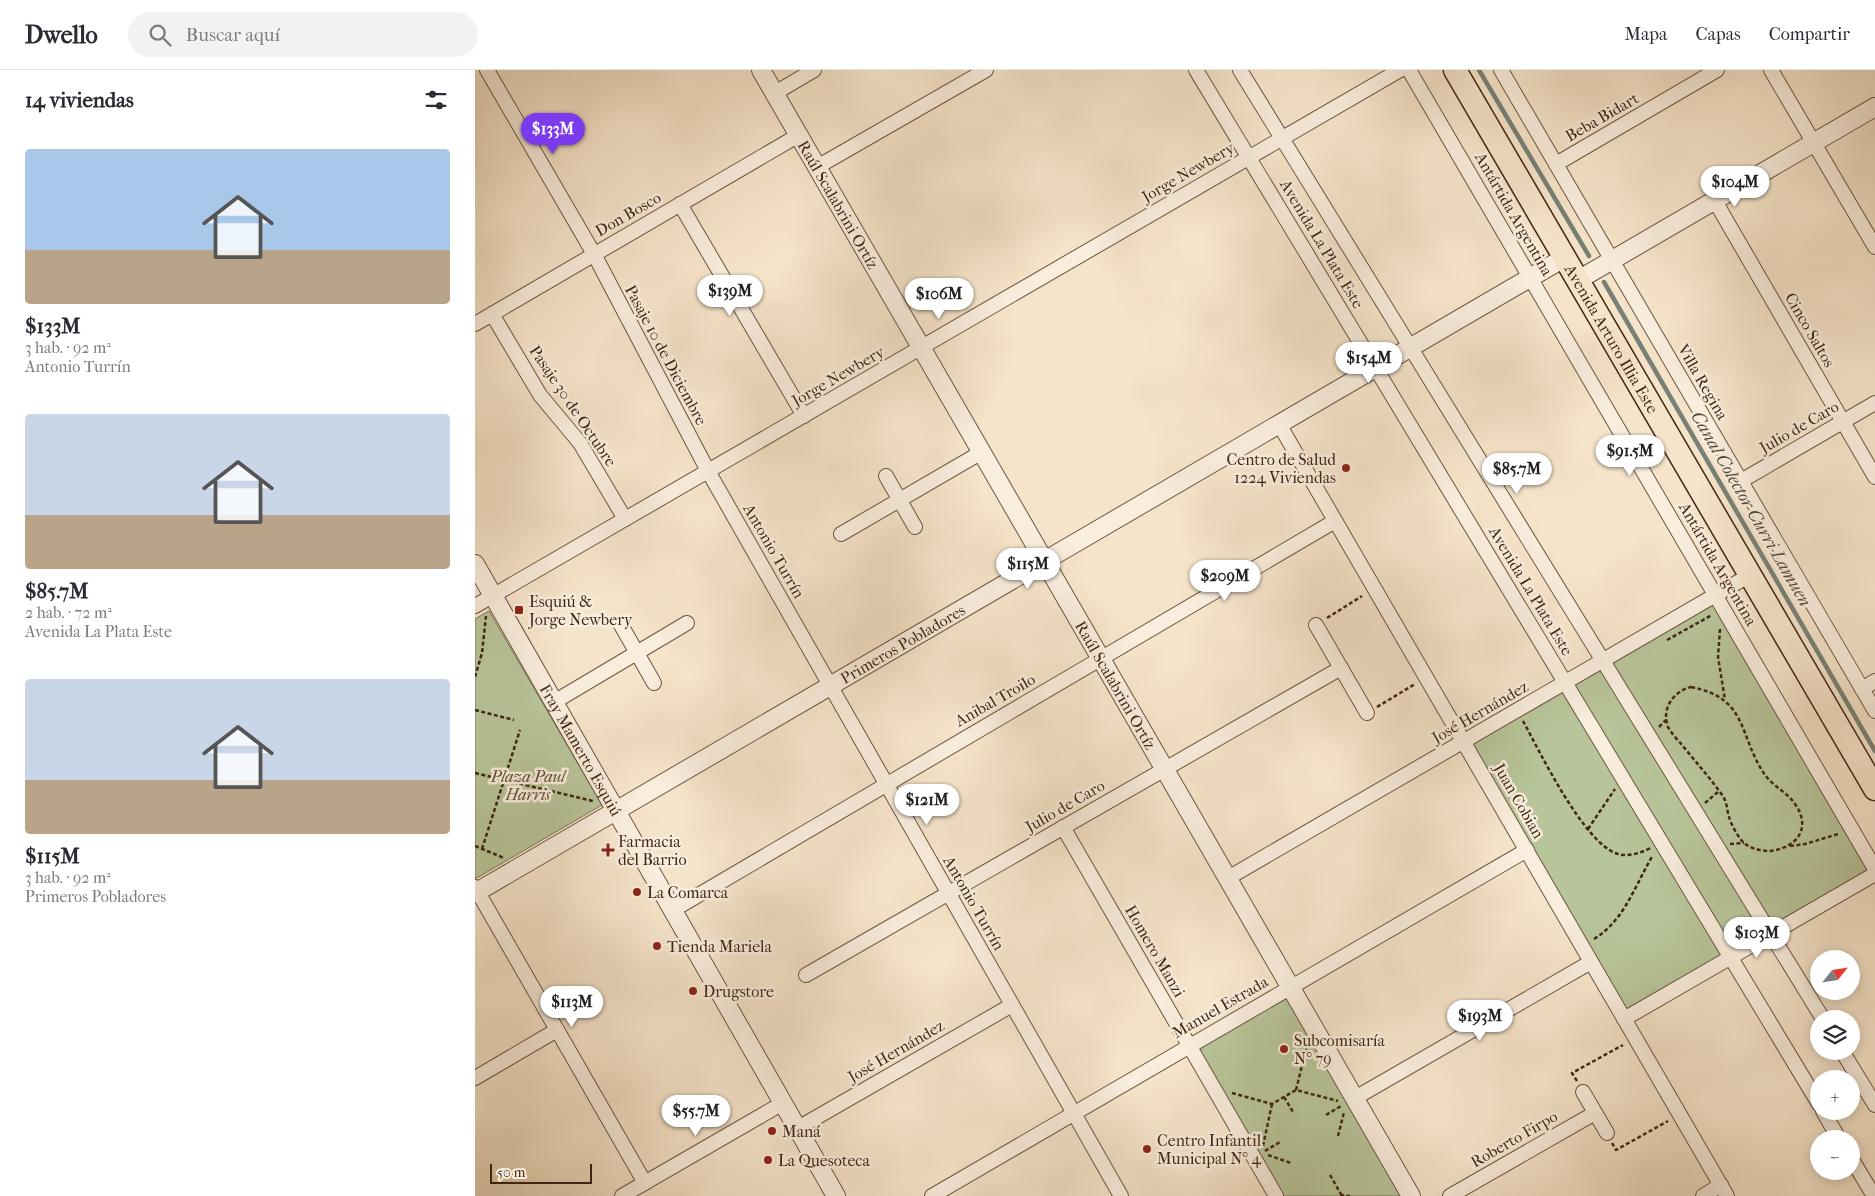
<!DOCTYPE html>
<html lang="es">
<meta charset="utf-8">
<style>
body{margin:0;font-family:"IM FELL French Canon",serif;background:#f2f2f3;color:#2b2b33;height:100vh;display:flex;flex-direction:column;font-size:19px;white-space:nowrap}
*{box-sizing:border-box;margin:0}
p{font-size:16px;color:#7c7c81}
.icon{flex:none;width:28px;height:28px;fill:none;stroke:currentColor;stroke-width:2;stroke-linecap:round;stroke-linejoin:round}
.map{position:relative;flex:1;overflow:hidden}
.details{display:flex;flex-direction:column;background:#fff;width:475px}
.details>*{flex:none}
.needle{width:32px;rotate:60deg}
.controls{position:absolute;left:1335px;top:880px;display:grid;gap:10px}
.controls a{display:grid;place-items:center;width:50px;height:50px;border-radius:50%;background:#fff;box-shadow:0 2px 12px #0003;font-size:25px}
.scale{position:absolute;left:15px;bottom:12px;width:102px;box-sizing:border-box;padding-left:5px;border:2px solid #3f2613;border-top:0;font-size:14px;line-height:18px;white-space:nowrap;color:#3f2613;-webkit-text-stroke:4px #f9eddd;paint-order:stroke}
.price{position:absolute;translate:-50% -42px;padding:0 11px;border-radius:18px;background:#fff;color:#222;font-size:16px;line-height:32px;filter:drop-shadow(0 1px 2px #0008)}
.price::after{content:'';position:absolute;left:50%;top:30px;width:15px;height:11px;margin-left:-8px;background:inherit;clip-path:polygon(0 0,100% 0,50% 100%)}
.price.current{background:#7c3aed;color:#fff}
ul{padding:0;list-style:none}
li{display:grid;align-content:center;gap:10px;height:265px;padding:0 25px}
li span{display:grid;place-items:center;height:155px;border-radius:5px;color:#555}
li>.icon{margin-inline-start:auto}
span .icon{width:90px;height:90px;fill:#fffc;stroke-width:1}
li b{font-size:21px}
h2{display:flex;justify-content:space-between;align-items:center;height:60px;padding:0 25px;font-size:21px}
header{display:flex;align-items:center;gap:30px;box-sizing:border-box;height:70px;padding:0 25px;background:#fff;border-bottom:1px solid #e1e1e2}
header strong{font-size:24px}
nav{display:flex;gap:28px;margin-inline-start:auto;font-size:18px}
.search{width:350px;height:45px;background:#f2f2f3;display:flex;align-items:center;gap:12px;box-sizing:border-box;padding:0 18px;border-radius:28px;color:#7c7c81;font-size:19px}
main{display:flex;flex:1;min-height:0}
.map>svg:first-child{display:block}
</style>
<header>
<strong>Dwello</strong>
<div class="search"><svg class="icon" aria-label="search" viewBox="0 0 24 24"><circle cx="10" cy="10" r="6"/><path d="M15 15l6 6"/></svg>Buscar aquí</div>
<nav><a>Mapa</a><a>Capas</a><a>Compartir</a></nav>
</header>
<main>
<section class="details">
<h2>14 viviendas<svg class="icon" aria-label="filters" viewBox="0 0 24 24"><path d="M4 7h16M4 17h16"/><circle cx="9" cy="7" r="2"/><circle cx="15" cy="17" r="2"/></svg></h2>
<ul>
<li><span style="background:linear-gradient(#a9c7e8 65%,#b9a48a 0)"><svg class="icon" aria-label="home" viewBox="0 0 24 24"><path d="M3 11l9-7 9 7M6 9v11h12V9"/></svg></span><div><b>$133M</b><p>3 hab. · 92 m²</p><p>Antonio Turrín</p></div></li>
<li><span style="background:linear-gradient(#c9d6e8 65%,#b9a48a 0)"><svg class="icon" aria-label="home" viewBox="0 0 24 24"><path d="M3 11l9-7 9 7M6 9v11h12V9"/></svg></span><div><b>$85.7M</b><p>2 hab. · 72 m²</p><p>Avenida La Plata Este</p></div></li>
<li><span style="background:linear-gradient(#c9d6e8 65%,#b9a48a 0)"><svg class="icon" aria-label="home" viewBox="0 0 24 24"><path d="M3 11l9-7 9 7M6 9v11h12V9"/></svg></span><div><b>$115M</b><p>3 hab. · 92 m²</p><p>Primeros Pobladores</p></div></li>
</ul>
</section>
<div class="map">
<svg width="1400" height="1126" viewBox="0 0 1400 1126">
<rect width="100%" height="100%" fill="#f6e4ca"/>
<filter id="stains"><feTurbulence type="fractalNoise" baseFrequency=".004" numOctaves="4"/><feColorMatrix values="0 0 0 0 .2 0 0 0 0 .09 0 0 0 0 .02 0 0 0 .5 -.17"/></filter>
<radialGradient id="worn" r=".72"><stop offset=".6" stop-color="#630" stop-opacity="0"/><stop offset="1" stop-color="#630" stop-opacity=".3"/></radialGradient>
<!-- green -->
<g fill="#b8c59a" stroke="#7c7656">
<path d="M1238,534l155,268 -241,139 -155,-268z"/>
<path d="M14,541l113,194 -127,74v-260z"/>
<path d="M815,917l121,209h-135l-87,-150z"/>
</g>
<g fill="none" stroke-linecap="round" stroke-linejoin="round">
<!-- stream -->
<g stroke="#778177" stroke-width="4.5">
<path d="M1004,0l110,186"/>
<path d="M1129,212l271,469"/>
</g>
<!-- minor casing -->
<g stroke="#6d5641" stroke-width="16">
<g id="minor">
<path d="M12,0l107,184 114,217 413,725"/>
<path d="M721,0l623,1034"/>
<path d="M765,0l583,949"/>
<path d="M934,0l466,799"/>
<path d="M1026,0l374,641"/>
<path d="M1296,0l104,177"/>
<path d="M300,23l39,-23"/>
<path d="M1081,94l161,-94"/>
<path d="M342,97l169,-97"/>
<path d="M1240,131l160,276"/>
<path d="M205,134l124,212"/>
<path d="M17,244l48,81 40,48 45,76"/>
<path d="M0,254l324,-189"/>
<path d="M804,354l448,772"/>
<path d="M411,406l29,51"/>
<path d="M1266,411l134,-78"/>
<path d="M366,464l141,-82"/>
<path d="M0,536l925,-536"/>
<path d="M146,555l33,58"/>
<path d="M841,555l51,88"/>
<path d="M1387,619l13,-8"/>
<path d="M79,632l133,-79"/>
<path d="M588,757l213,369"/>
<path d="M753,808l522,-303"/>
<path d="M0,817l170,296"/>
<path d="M198,840l662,-389"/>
<path d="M331,905l535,-307"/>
<path d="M1149,949l251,-145"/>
<path d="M1367,981l33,54"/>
<path d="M0,1008l82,-48"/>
<path d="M1108,1022l24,41"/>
<path d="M880,1028l236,-136"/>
<path d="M1348,1041l16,28"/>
<path d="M323,1058l214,-123"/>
<path d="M1376,1088l23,38"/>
<path d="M147,1126l161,-93"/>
<path d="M457,1126l595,-346"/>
<path d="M975,1126l145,-83"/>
<path d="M1228,1126l18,-11"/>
</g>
</g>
<!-- tertiary casing -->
<g stroke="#6d5641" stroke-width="20">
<g id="tertiary">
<path id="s1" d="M286,0l650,1126"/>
<path d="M1103,210l297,-173"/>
<path id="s2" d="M0,494l361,632"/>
<path id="s3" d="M0,823l1089,-635"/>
</g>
</g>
<!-- primary casing -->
<g stroke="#3f2613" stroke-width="25">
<g id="primary">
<path id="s4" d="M980,0l420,719"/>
</g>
</g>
<!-- path -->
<g stroke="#3f2613" stroke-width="2.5" stroke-dasharray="4 2.5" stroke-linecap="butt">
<path d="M852,548l35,-22"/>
<path d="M1245,559l-2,28 7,43"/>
<path d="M1192,570l45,-25"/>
<path d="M0,607l7,-24 4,-37"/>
<path d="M1216,617c58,11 47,49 74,88 8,11 24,19 30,29 17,24 2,44 -25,47 -10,0 -22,-3 -28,-10 -5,-6 -11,-17 -13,-24 -2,-7 -2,-14 -6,-21 -13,-18 -27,-34 -41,-51 -4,-5 -11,-12 -14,-18 -7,-19 6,-36 23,-40z"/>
<path d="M902,637l38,-23"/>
<path d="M0,640l39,10"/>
<path d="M1048,651c17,31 61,123 95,133 11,3 22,-1 33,-6"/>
<path d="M1184,657l8,-8"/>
<path d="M0,703l118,28"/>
<path d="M1230,733l14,-12"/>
<path d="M1113,759l27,-40"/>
<path d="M1255,774l14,-1"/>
<path d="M0,776l29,12"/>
<path d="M1315,776l15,-2 33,-10"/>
<path d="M7,779l38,-119"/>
<path d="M1119,869c31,-19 41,-54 59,-84"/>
<path d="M1102,1011l-5,-8 51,-28"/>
<path d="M821,1020l11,-45"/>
<path d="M757,1023l40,11 24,-14 42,11"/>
<path d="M809,1027l9,15"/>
<path d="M851,1045l15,-9"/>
<path d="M863,1066l6,-24"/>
<path d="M1137,1073l4,7 52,-29"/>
<path d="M788,1076l9,-42"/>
<path d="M790,1081l15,-9"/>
<path d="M793,1085l23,8"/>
<path d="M855,1105l12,21"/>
<path d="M865,1125l10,1"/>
</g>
<!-- minor -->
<use href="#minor" stroke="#f9eddd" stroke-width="14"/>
<!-- tertiary -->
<use href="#tertiary" stroke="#f9eddd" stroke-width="18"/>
<!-- primary -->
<use href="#primary" stroke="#f6e4ca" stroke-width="22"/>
</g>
<!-- markers -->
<g fill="#8f2418" stroke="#f9eddd" stroke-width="2">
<circle cx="871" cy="398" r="5"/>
<rect x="39" y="535" width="10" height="10" rx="2.5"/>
<path d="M130.5 772.5h5v5h5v5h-5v5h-5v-5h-5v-5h5z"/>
<circle cx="162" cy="822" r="5"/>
<circle cx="182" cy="876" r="5"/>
<circle cx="218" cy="921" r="5"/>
<circle cx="809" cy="979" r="5"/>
<circle cx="297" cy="1061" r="5"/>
<circle cx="672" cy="1079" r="5"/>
<circle cx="293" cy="1090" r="5"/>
</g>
<g text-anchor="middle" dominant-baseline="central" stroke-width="5" stroke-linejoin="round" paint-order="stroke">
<!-- street labels -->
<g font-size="16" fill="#3f2613" stroke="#f9eddd">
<text transform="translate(1127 47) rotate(-30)">Beba Bidart</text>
<text transform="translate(713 102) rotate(-30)">Jorge Newbery</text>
<text stroke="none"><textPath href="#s1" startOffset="155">Raúl Scalabrini Ortíz</textPath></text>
<text transform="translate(153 144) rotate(-30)">Don Bosco</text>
<text transform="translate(1039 144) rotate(60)">Antártida Argentina</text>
<text transform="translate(847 174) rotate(59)">Avenida La Plata Este</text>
<text transform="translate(1335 260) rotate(60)">Cinco Saltos</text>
<text stroke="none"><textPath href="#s4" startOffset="311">Avenida Arturo Illia Este</textPath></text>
<text transform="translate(191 285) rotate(62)">Pasaje 10 de Diciembre</text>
<text transform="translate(363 306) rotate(-30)">Jorge Newbery</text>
<text transform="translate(1228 312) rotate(60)">Villa Regina</text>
<text transform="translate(98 336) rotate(56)">Pasaje 30 de Octubre</text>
<text transform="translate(1324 357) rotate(-30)">Julio de Caro</text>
<text transform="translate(299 481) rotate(60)">Antonio Turrín</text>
<text transform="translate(1243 494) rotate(60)">Antártida Argentina</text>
<text transform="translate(1056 521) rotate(59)">Avenida La Plata Este</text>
<text stroke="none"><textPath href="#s3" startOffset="495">Primeros Pobladores</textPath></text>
<text stroke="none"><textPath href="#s1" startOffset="710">Raúl Scalabrini Ortíz</textPath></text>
<text transform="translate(520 630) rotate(-30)">Anibal Troilo</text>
<text transform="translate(1005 642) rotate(-30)">José Hernández</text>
<text stroke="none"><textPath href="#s2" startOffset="214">Fray Mamerto Esquiú</textPath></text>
<text transform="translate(1044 731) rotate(60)">Juan Cobian</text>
<text transform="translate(590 736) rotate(-30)">Julio de Caro</text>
<text transform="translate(499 833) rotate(60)">Antonio Turrín</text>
<text transform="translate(680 881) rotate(60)">Homero Manzi</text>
<text transform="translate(745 937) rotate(-30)">Manuel Estrada</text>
<text transform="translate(421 981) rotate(-30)">José Hernández</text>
<text transform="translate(1039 1069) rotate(-30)">Roberto Firpo</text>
</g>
<!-- poi labels -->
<g font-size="16" fill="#3f2613" stroke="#f9eddd" text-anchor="start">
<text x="861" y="389" text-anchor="end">Centro de Salud<tspan x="861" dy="18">1224 Viviendas</tspan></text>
<text x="54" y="531">Esquiú &amp;<tspan x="54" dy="18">Jorge Newbery</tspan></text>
<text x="143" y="771">Farmacia<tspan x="143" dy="18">del Barrio</tspan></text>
<text x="172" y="822">La Comarca</text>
<text x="192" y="876">Tienda Mariela</text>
<text x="228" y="921">Drugstore</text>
<text x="819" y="970">Subcomisaría<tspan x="819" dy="18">N° 79</tspan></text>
<text x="307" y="1061">Maná</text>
<text x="682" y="1070">Centro Infantil<tspan x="682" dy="18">Municipal N° 4</tspan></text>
<text x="303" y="1090">La Quesoteca</text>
</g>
<!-- park labels -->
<g font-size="16" font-style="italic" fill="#5d4e35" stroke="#f9eddd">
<text x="53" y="706">Plaza Paul<tspan x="53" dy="18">Harris</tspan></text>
</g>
<!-- water labels -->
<g font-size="18" font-style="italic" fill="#564c3d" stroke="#f9eddd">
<text transform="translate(1276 439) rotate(60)">Canal Colector Curri Lamuen</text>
</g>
</g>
<rect width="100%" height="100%" filter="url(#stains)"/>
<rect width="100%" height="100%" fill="url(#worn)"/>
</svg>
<div class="controls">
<a><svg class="needle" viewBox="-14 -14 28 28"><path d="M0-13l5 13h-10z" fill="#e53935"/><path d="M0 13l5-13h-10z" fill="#7c7c81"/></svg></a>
<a><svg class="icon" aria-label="layers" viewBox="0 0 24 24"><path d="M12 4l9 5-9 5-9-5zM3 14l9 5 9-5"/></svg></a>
<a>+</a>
<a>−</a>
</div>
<div class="scale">50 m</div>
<b class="price current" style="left:78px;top:85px">$133M</b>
<b class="price" style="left:1260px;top:138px">$104M</b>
<b class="price" style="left:255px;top:247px">$139M</b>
<b class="price" style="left:464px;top:250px">$106M</b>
<b class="price" style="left:894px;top:314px">$154M</b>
<b class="price" style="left:1155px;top:407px">$91.5M</b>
<b class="price" style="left:1042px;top:425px">$85.7M</b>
<b class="price" style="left:553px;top:520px">$115M</b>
<b class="price" style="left:750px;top:532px">$209M</b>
<b class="price" style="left:452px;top:756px">$121M</b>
<b class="price" style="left:1282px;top:889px">$103M</b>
<b class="price" style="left:97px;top:958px">$113M</b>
<b class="price" style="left:1005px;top:972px">$193M</b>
<b class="price" style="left:221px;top:1067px">$55.7M</b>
</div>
</main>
